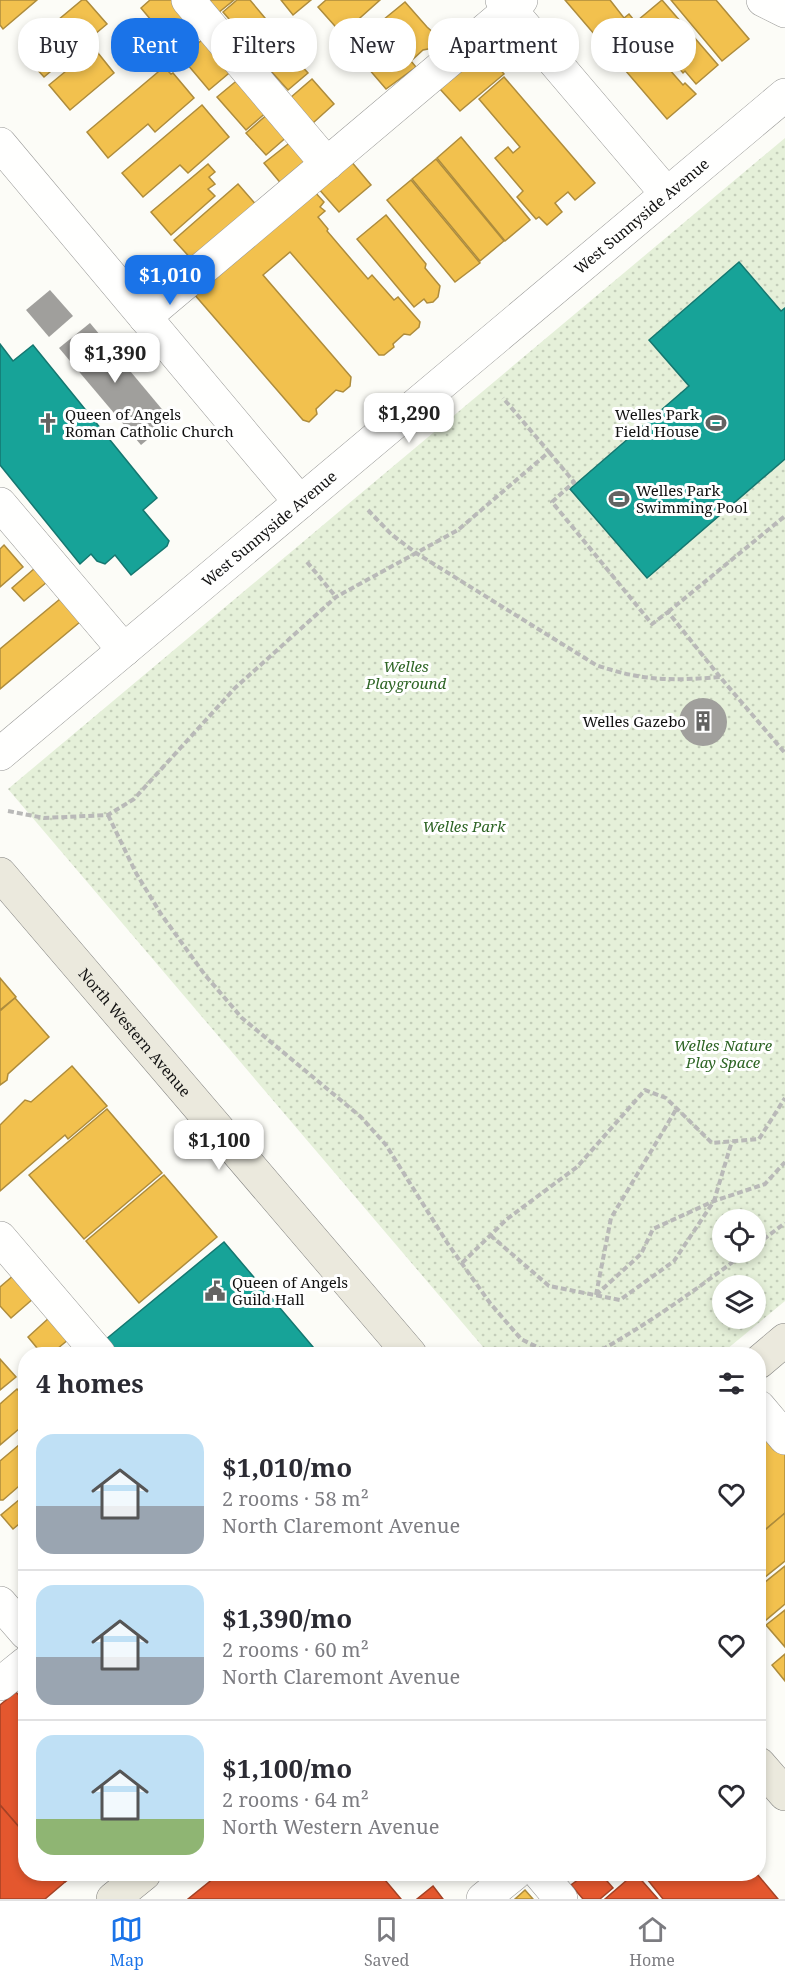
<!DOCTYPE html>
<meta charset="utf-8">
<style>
body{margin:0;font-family:"Noto Serif",serif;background:#f7f7f7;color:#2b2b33;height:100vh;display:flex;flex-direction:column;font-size:22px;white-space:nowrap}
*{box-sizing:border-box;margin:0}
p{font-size:20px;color:#7c7c81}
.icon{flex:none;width:33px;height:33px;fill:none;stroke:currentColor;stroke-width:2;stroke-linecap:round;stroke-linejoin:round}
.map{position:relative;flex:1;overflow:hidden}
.sheet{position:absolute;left:18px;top:1347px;width:748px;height:534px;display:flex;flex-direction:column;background:#fff;border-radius:24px;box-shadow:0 3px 9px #0003}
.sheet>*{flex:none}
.banner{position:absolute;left:18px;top:18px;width:750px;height:54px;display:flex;gap:12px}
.fabs{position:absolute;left:712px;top:1209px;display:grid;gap:12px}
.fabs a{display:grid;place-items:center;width:54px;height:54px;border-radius:50%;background:#fff;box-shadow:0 3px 9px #0003;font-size:30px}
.price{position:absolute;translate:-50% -51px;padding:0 14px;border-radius:12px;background:#fff;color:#222;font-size:20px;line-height:39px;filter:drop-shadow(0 2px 3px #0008)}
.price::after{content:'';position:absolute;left:50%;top:36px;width:18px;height:14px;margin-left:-9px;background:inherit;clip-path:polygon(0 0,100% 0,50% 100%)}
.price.on{background:#1a73e8;color:#fff}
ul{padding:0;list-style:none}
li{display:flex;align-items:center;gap:18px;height:150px;padding:0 18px}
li+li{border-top:2px solid #e1e1e2}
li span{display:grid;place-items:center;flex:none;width:168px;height:120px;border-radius:18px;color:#555}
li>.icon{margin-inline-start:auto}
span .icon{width:72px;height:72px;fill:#fffc;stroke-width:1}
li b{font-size:26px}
h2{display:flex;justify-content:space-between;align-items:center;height:72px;padding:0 18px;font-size:26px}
.pill{padding:0 21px;border-radius:24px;background:#fff;box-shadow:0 3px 9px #0003;font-size:21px;line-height:54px}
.pill.on{background:#1a73e8;color:#fff}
.menu{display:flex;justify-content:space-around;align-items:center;height:84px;border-top:2px solid #e1e1e2;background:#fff;font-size:16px;color:#7c7c81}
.menu a{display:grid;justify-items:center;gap:3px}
.menu .on{color:#1a73e8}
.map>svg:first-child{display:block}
</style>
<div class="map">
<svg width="785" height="1899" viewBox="0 0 785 1899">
<defs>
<pattern id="park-dots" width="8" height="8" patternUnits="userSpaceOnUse" patternTransform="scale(1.5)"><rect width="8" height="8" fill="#e5f0d9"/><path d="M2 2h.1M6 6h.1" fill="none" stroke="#c3cdb9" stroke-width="1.8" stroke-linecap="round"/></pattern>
</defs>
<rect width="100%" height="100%" fill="#fcfcf7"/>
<!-- park -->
<path fill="url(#park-dots)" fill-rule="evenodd" d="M785,138v1163l-64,53h-232l-481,-565zM723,1220h33v32h-33zM723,1286h33v32h-33z"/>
<!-- homes -->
<g fill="#f2c14e" stroke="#ae8c3c" stroke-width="1.5">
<path d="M0,0h37l-34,29 -3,-4z"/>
<path d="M82,0h4l21,24 -63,53 -10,-11h-4l-8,-8v-8z"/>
<path d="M150,0h22l21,24 -22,20 -30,-36z"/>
<path d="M207,0h27l-16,13z"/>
<path d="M237,0h13l20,24 -21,18 -26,-30z"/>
<path d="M281,0h30l-18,15z"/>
<path d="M326,0h54l-38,34 -24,-27z"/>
<path d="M565,0h45l14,18 5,-4 19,23 -4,3 16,19 6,-5 8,11 -5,4 14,16 2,-2 11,11 -29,25z"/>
<path d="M662,0l56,65 -22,19 -11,-13 -2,2 -45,-53z"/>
<path d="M671,0h45l33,39 -27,22z"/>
<path d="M405,2l22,25 9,8v8l-8,6 -5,1 -12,11 5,6 -30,22 -36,-42z"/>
<path d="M206,36l28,33 -25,21 -27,-32z"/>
<path d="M94,48l20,25 -44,37 -21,-25z"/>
<path d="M484,51l20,23 -44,37 -20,-22z"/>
<path d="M290,53l18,20 -20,17 -18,-20z"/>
<path d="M164,67l7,7 2,-1 21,25 -39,34 -7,-8 -40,34 -21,-26z"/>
<path d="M504,77l91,106 -20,17 -7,-8 -13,11 7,9 -15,13 -8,-8 -3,2 -19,-22 6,-6 -28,-33 13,-11 5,6 7,-6 -41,-48z"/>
<path d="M240,78l28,33 -22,19 -29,-33z"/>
<path d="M312,79l22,25 -21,19 -23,-25z"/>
<path d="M202,105l27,32 -41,36 -8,-8 -37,32 -21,-24z"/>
<path d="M270,112l19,23 -23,20 -20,-22z"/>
<path d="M461,137l69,83 -25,21 -68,-83z"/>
<path d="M292,141l19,22 -28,23 -19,-23z"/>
<path d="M436,159l68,82 -24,20 -68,-82z"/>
<path d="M350,160l21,25 -32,27 -21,-24z"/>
<path d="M208,164l7,8 -6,5 6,7 -7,5 7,7 -44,39 -20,-23z"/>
<path d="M411,180l69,83 -25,19 -68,-82z"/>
<path d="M238,184l20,23 -64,55 -20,-22z"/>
<path d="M313,190l11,12 -4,5 5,4 -7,6 10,12 -1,2 41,48 4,-4 22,25 4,-3 22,25 -1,5 -9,8 -6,-1 -11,10 1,3 -10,8h-5l-89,-103 -27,23 88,102 -1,9 -7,6 -7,-2 -20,19 1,5 -8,8 -6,-2 -109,-126z"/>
<path d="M386,215l40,49 -1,4 15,18 -2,11 -5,5 -6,1 -3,-4 -10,8 -57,-68z"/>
<path d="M4,545l19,22 -23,20v-38z"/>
<path d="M35,568l12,14 -23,19 -12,-13z"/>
<path d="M60,599l20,23 -80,67v-40z"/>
<path d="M0,978l16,19 -16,13z"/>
<path d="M15,998l34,39 -41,37 -1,6 -7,5v-74z"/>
<path d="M72,1066l35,40 -39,33 -3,-4 -65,56v-66l25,-25 6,2z"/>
<path d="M107,1109l55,64 -78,66 -55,-64z"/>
<path d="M164,1175l53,62 -78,66 -53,-62z"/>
<path d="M14,1275l20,23 -23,20 -11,-12v-19z"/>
<path d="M50,1317l19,22 -18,15h-9l-14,-17z"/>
<path d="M0,1359l16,18 -16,13z"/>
<path d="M17,1389l9,10v24l-26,22v-41z"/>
<path d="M759,1431l26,20v62l-26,22z"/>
<path d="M26,1439v41l-23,20h-3v-39z"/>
<path d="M26,1494v37l-8,-6 -5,4 -12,-14z"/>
<path d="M785,1513v48l-26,21v-47z"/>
<path d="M785,1566v38l-26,22v-39z"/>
<path d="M785,1610v37l-19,-22z"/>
<path d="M785,1654v27l-13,-16z"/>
<path d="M525,1890l8,9h-18z"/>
</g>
<!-- shops -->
<g fill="#e4572e" stroke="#a54225" stroke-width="1.5">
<path d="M16,1692l10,12v131l-26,-30v-100z"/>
<path d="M0,1805l26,30v39h32l7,8 -20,17h-45z"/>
<path d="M58,1874h18l-11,8z"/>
<path d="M219,1874h161l21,25h-213z"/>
<path d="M586,1874h15l12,14 -13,11h-17l-12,-14z"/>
<path d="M634,1874h2l22,25h-53z"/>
<path d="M643,1874h114l21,25h-115z"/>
<path d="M433,1886l10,13h-26z"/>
</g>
<!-- public -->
<g fill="#17a398" stroke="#157770" stroke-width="1.5">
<path d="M739,262l42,49 4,-3v151l-138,119 -77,-89 119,-103 -40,-46z"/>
<path d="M0,344l13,17 20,-16 124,153 -14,12 26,31 -2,5 -36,29 -16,-20 -10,9 -8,-3 -6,-7 -11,10 -80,-99z"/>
<path d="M224,1242l95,112h-202l-12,-14z"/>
</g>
<!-- building -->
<g fill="#a09f9c">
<path d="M50,290l23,26 -24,21 -23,-27z"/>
<path d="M90,323l81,97 -30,25 -82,-97z"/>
<circle cx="703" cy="722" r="24"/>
</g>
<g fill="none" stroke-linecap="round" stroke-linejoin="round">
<!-- minor casing -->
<g stroke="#979795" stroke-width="34">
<g id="minor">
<path d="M188,0l139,164"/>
<path d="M502,0l165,194"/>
<path d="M763,0l22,11"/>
<path d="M0,144l300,358"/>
<path d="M145,317l376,-317"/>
<path d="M0,504l124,146"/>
<path id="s1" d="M0,754l785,-659"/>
<path d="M0,1238l99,116"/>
<path d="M759,1407l26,31"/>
<path d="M0,1603l26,30"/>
<path d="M0,1684l26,-21"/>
<path d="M540,1874l21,25"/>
<path d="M483,1899l31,-25"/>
</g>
</g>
<!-- major casing -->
<g stroke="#848482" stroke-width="34">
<g id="major">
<path id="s2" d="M0,874l410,480"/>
<path d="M759,1362l26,-22"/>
<path d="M759,1764l26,30"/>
<path d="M113,1899l31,-25"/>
</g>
</g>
<!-- path -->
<g stroke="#b9b9b8" stroke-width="4" stroke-dasharray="6 3" stroke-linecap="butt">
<path d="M549,452l25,30 -22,20 100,122 16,-12 52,65"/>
<path d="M368,510l23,24 25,19 180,112c46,16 76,16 124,12l65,76"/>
<path d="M307,562l29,35"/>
<path d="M668,612l117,-96"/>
<path d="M8,811l36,7 64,-3 26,-16 101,-111 101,-91 122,-67 91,-78 -46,-54"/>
<path d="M108,815l28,58 25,41 44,61 37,43 119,99 25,28 62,99 42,59 31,36 30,15"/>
<path d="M490,1235l59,51 71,14 54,-39 40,-60 18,-60"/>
<path d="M756,1245l29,-22"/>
<path d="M462,1263l45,-44 70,-52 68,-77 21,8 46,45 47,-4 26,-41"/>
<path d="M596,1295l45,-41 12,-25 61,-28 51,-17 20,-22"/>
<path d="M596,1295l15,-77 66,-110"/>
<path d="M594,1354c53,-29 103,-65 152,-102"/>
</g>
<!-- minor -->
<use href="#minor" stroke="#fffffe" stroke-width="33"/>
<!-- major -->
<use href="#major" stroke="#ebe9dd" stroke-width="33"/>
</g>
<!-- icons -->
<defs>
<g id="church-bare" transform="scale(1.62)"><path d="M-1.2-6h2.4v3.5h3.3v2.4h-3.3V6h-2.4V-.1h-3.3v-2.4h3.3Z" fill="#636362" stroke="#fff" stroke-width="2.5" paint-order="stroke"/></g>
<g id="stadium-bare" transform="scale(1.62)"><path d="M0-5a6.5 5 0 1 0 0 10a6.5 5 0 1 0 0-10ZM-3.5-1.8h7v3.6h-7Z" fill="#636362" stroke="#fff" stroke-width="2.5" paint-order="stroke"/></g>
<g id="building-bare" transform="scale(1.62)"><path d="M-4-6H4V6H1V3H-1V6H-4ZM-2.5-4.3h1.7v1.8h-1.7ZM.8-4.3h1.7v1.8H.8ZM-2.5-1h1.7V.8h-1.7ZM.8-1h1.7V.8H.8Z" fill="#636362" stroke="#fff" stroke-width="2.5" paint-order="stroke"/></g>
<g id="civic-bare" transform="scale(1.62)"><path d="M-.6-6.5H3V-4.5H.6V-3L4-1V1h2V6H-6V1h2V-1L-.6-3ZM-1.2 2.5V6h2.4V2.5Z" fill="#636362" stroke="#fff" stroke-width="2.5" paint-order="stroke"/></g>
</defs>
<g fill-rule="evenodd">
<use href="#church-bare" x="48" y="423"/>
<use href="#stadium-bare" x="716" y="423"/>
<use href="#stadium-bare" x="619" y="499"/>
<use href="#building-bare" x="703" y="721"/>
<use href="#civic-bare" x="215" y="1291"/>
</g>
<g text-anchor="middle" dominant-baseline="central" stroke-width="6" stroke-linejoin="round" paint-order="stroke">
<!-- street labels -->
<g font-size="15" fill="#111" stroke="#fff">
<text stroke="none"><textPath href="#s1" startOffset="837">West Sunnyside Avenue</textPath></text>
<text stroke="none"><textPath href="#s1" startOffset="351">West Sunnyside Avenue</textPath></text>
<text stroke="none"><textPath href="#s2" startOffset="208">North Western Avenue</textPath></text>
</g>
<!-- poi labels -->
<g font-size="15" fill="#111" stroke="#fff" text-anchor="start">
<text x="65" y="414">Queen of Angels<tspan x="65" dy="17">Roman Catholic Church</tspan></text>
<text x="699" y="414" text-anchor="end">Welles Park<tspan x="699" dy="17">Field House</tspan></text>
<text x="636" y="490">Welles Park<tspan x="636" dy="17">Swimming Pool</tspan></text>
<text x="686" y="721" text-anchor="end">Welles Gazebo</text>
<text x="232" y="1282">Queen of Angels<tspan x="232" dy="17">Guild Hall</tspan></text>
</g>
<!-- park labels -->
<g font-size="15" font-style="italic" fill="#2e6525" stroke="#fff">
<text x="406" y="666">Welles<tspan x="406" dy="17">Playground</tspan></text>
<text x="464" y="826">Welles Park</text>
<text x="723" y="1045">Welles Nature<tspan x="723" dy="17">Play Space</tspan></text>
</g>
</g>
</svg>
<div class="fabs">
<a><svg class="icon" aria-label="locate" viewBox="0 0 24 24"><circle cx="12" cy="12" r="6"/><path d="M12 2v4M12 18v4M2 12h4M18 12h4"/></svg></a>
<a><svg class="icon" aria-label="layers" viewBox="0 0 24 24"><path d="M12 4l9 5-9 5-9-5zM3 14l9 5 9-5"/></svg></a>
</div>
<b class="price on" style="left:170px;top:306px">$1,010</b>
<b class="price" style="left:115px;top:384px">$1,390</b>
<b class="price" style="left:409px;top:444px">$1,290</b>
<b class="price" style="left:219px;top:1171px">$1,100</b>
<div class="banner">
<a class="pill">Buy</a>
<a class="pill on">Rent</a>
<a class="pill">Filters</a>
<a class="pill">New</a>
<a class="pill">Apartment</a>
<a class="pill">House</a>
</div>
<section class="sheet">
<h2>4 homes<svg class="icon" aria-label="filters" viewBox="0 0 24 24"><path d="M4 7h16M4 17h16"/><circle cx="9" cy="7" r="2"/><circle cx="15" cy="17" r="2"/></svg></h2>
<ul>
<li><span style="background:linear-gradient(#bfe0f5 60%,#9aa5b1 0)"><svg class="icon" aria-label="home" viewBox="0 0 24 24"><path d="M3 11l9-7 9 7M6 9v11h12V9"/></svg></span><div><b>$1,010/mo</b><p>2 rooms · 58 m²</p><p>North Claremont Avenue</p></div><svg class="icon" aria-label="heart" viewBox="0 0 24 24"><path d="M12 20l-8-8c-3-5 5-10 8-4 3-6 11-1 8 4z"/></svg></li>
<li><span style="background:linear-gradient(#bfe0f5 60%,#9aa5b1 0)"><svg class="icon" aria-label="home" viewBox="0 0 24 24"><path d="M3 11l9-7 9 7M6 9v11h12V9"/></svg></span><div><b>$1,390/mo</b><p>2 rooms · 60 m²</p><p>North Claremont Avenue</p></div><svg class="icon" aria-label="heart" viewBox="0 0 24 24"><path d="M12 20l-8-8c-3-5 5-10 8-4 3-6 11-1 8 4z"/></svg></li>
<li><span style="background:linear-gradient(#bfe0f5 70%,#8fb573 0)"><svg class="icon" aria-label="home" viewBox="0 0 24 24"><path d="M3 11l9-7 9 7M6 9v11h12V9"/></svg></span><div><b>$1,100/mo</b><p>2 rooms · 64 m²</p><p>North Western Avenue</p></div><svg class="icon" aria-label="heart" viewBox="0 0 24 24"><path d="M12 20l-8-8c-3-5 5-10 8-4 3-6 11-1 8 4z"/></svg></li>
</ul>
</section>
</div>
<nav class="menu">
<a class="on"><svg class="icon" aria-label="map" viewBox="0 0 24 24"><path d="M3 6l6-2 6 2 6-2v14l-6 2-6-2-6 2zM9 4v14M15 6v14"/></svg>Map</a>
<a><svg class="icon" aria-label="saved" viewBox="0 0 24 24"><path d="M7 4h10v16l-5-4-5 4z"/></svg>Saved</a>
<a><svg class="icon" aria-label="home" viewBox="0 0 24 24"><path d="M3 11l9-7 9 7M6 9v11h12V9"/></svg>Home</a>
</nav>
